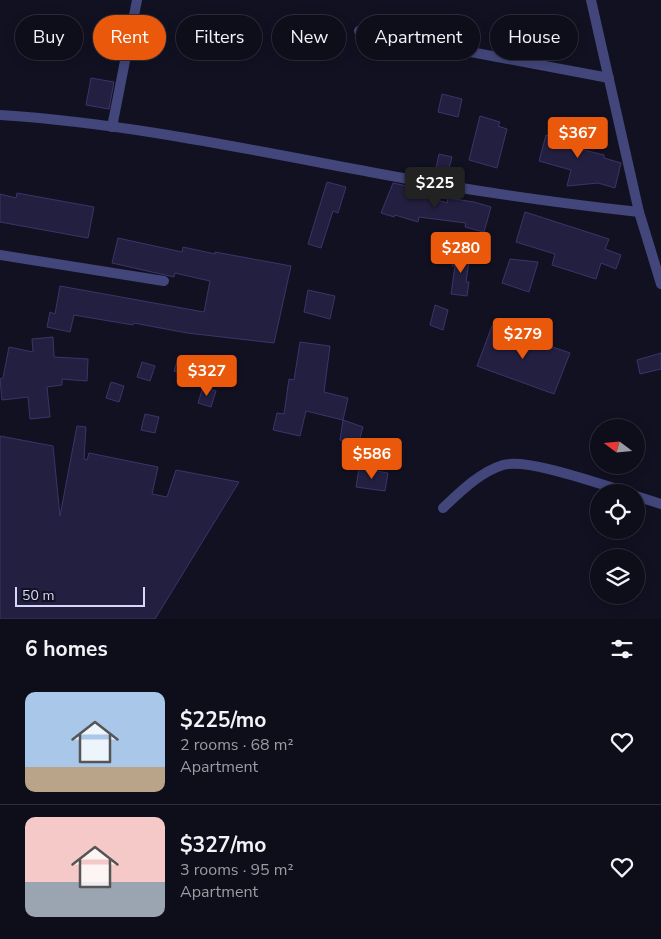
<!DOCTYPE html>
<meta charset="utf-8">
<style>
body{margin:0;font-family:"Nunito Sans",sans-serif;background:#1c1b27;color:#f1f3f6;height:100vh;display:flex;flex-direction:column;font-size:19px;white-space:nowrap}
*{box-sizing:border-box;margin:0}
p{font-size:16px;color:#9b9ca2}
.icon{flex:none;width:28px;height:28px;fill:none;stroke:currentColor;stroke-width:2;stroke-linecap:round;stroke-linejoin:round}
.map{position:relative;height:619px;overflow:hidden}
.panel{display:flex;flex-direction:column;background:#0e0d1a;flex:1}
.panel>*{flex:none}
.guide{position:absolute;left:15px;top:15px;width:631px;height:45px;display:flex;gap:10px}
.needle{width:32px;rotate:286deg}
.controls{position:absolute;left:590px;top:419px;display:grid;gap:10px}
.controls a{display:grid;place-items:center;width:55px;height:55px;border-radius:50%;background:#0e0d1a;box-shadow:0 2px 12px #0003,0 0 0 1px #2e2d39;font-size:25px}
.scale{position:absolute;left:15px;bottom:12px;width:130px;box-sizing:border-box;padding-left:5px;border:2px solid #d8d7fa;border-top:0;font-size:14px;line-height:18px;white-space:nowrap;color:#d8d7fa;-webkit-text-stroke:4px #121122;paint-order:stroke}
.price{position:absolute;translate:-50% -42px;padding:0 11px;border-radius:5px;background:#ea580c;color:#fff;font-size:16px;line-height:32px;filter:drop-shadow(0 1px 2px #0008)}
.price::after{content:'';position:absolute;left:50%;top:30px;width:15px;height:11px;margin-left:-8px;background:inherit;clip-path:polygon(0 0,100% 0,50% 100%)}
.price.current{background:#222;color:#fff}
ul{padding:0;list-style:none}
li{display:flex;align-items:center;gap:15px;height:125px;padding:0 25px}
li+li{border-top:1px solid #2e2d39}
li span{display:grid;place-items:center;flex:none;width:140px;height:100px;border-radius:10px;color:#555}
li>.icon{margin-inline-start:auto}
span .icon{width:60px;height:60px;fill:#fffc;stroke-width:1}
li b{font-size:21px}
h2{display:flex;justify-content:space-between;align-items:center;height:60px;padding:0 25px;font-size:21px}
.tag{padding:0 18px;border-radius:22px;background:#0e0d1a;box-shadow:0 2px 12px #0003,0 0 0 1px #2e2d39;font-size:18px;line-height:45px}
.tag.current{background:#ea580c;color:#fff}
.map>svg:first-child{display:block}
</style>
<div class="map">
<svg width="661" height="619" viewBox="0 0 661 619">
<rect width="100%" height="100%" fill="#121122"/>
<!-- building -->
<g fill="#231f40" stroke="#3a3569">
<path d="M91,78l23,4 -5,27 -23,-4z"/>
<path d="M442,94l20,5 -4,18 -20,-5z"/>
<path d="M480,116l20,6 -2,4 9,3 -10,39 -28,-8z"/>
<path d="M555,120l18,3 -3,19 3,1 -1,4 32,8v3l17,5 -6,25 -17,-5 -31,3 4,-16 -32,-9 7,-26 6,2z"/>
<path d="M439,154l13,3 -4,15 -12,-4z"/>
<path d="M327,182l19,5 -8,26 -5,-2 -12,37 -13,-4z"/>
<path d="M393,183l14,3 -1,4 41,13 1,-5 26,4 17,5 -7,25 -19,-5 1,-4 -47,-6 -1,5 -23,-7 -1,2 -13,-4z"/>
<path d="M17,193l77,14 -6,31 -88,-16v-28l16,4z"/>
<path d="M525,212l84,27 -4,10 16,6 -5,14 -15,-6 -5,16 -44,-14 3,-11 -39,-12z"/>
<path d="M118,238l64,14 1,-5 32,7v-2l76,14 -17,77 -87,-10 -53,-10 -1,2 -59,-10 -4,17 -23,-5 3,-15 5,2 5,-28 144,26 6,-31 -35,-8 -1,4 -62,-14z"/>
<path d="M454,252l16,2 -4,28h3l-2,14 -16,-2 4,-28h-3z"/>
<path d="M510,259l28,3 -9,30 -27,-9z"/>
<path d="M308,290l27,6 -5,23 -26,-7z"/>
<path d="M435,305l13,5 -5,20 -13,-5z"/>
<path d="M492,326l78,27 -16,41 -77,-28z"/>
<path d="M53,337l1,20 34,2 -1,22 -25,-2v6l-15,2 3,30 -20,2 -2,-22 -26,3 -2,-21 3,-1 6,-31 24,5 -1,-13z"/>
<path d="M300,342l30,4 -6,46 24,6 -5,22 -37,-9 -6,25 -27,-6 4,-17 7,1 5,-35 5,1z"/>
<path d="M661,353v16l-21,5 -3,-14z"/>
<path d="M179,356l13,4 -5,15 -13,-4z"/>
<path d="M142,362l13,4 -5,15 -13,-4z"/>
<path d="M111,382l13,4 -5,16 -13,-4z"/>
<path d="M203,387l13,4 -5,16 -13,-4z"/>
<path d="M145,414l14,3 -4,16 -14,-3z"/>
<path d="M343,420l20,7 -5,18 -18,-5z"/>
<path d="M77,426l9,1 -2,32 3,1 2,-7 69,14 -6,27 15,3 9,-27 63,12 -84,137h-155v-183l53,10 7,70z"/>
<path d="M359,468l29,5 -3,18 -29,-4z"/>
</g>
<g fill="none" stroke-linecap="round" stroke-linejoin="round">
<!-- service -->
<g stroke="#42467b" stroke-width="10">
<path d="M359,31l250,47"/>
<path d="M0,255l164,26"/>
</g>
<!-- minor -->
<g stroke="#42467b" stroke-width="10">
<path d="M591,0l48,212 22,72"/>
<path d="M0,115c125,8 247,34 370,57 89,17 179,30 269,40"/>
<path d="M112,127l25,-127"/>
<path d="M636,496l25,8"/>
<path d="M443,508c17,-16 37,-36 60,-43 25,-7 96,19 124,27"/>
</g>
</g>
</svg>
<div class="controls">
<a><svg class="needle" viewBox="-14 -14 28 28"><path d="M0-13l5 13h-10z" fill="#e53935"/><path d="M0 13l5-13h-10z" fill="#9b9ca2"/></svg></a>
<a><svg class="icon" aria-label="locate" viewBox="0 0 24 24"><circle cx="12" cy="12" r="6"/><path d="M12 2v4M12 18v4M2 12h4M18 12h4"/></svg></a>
<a><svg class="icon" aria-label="layers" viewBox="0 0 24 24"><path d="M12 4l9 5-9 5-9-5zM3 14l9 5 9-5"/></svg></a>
</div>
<div class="scale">50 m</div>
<b class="price" style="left:578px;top:159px">$367</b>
<b class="price current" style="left:435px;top:209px">$225</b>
<b class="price" style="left:461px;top:274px">$280</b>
<b class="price" style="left:523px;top:360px">$279</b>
<b class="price" style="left:207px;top:397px">$327</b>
<b class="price" style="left:372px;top:480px">$586</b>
<div class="guide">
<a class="tag">Buy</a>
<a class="tag current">Rent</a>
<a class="tag">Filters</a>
<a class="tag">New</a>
<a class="tag">Apartment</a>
<a class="tag">House</a>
</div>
</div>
<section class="panel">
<h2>6 homes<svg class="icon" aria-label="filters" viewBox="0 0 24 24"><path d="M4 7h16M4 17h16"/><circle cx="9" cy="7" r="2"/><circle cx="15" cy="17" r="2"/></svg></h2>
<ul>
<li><span style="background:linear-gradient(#a9c7e8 75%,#b9a48a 0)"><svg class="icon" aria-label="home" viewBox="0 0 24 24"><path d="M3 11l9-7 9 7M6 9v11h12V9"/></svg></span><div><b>$225/mo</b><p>2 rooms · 68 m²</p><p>Apartment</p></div><svg class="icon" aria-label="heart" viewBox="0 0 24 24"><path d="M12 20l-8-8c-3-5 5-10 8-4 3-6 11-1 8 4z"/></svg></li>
<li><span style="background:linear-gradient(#f6c9c9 65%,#9aa5b1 0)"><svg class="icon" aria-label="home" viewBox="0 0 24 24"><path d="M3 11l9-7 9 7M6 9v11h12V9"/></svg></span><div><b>$327/mo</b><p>3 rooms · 95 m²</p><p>Apartment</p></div><svg class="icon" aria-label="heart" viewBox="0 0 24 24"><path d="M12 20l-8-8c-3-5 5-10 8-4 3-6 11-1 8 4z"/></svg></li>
</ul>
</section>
